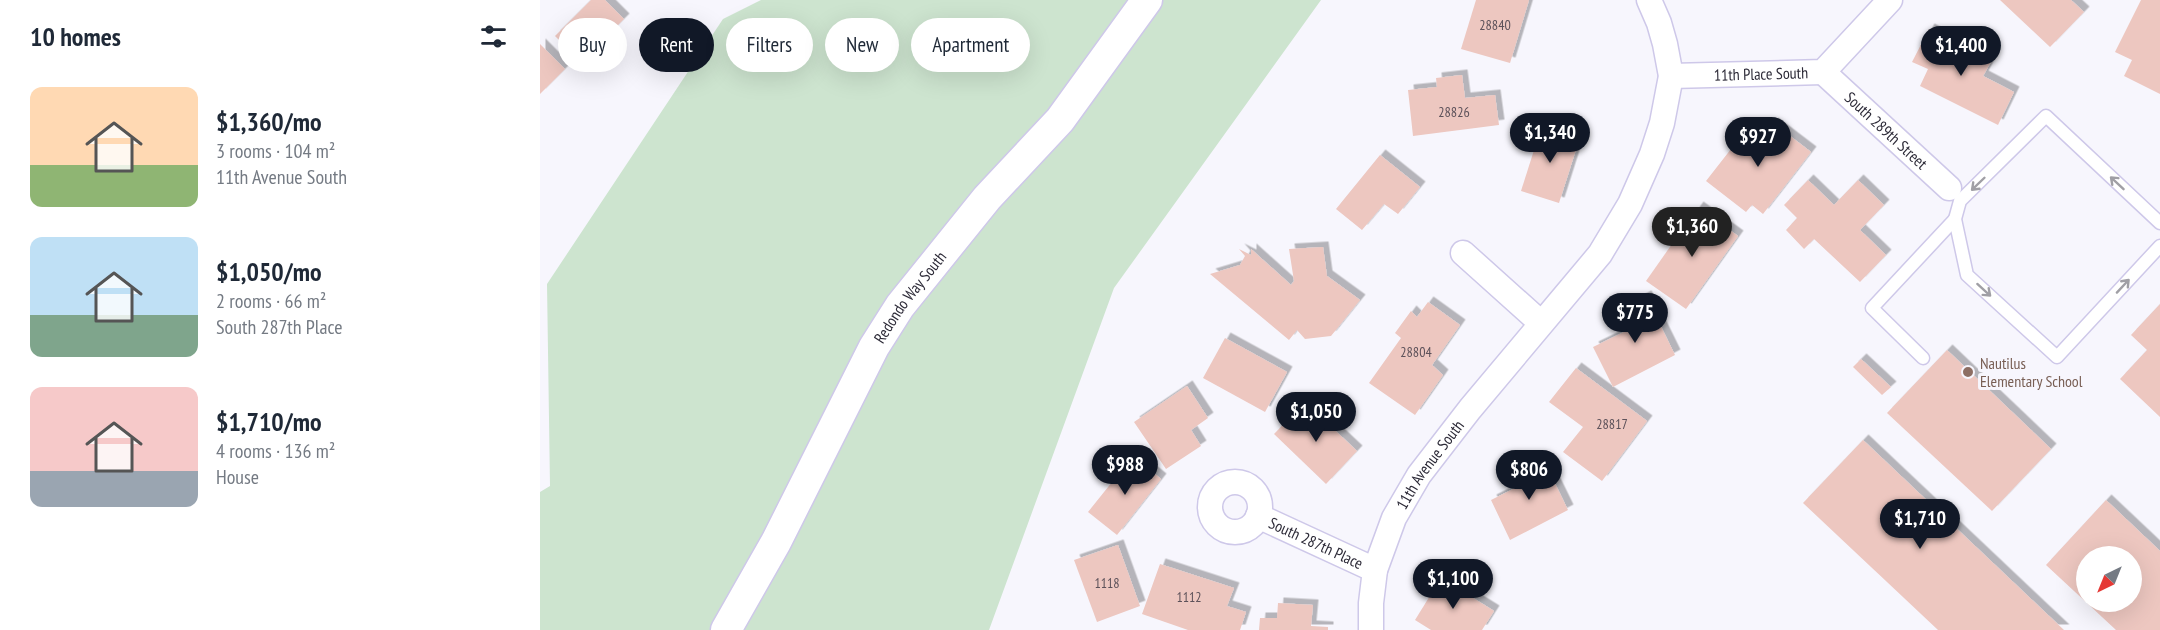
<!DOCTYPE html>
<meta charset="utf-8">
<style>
body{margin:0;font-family:"PT Sans Narrow",sans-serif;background:#f6f6f7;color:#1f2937;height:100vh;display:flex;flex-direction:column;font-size:22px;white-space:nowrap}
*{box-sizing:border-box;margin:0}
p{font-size:20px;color:#747a83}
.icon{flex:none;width:33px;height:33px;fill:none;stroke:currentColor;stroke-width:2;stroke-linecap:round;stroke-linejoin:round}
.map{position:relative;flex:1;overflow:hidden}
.side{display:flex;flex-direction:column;background:#fff;width:540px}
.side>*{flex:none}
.guide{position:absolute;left:18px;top:18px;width:570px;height:54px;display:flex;gap:12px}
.needle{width:39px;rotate:223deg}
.fabs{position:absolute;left:1536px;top:546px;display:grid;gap:12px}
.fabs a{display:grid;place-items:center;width:66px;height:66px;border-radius:50%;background:#fff;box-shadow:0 6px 24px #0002;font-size:30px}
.price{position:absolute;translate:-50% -51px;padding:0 14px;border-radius:21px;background:#111827;color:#fff;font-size:20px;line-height:39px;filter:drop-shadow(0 2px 3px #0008)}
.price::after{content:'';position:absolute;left:50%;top:36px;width:18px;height:14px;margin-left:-9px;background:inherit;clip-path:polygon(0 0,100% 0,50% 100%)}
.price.active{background:#222;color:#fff}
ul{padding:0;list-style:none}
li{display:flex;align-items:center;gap:18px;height:150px;padding:0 30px}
li span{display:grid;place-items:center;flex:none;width:168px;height:120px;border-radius:12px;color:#555}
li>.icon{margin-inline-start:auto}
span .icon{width:72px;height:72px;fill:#fffc;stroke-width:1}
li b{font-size:26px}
h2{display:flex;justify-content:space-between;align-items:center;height:72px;padding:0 30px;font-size:26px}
.chip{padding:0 21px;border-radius:27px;background:#fff;box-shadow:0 6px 24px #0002;font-size:21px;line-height:54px}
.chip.active{background:#111827;color:#fff}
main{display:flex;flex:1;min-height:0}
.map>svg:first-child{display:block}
</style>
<main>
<section class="side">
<h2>10 homes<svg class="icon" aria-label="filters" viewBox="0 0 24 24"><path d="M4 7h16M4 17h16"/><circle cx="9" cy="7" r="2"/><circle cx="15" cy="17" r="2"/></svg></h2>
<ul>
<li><span style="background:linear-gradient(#ffd9b3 65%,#8fb573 0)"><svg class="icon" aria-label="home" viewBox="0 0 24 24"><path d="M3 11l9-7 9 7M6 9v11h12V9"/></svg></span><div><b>$1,360/mo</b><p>3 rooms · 104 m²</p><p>11th Avenue South</p></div></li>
<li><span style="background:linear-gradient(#bfe0f5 65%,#7fa58c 0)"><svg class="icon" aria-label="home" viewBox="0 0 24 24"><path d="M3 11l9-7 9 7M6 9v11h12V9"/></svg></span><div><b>$1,050/mo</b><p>2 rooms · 66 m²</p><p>South 287th Place</p></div></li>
<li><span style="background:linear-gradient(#f6c9c9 70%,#9aa5b1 0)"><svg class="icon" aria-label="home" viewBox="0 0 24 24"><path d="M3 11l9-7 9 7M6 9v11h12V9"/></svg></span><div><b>$1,710/mo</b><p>4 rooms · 136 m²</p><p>House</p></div></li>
</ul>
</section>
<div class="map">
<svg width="1620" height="630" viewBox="0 0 1620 630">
<defs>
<filter id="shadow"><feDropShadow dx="5.5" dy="-5.5" stdDeviation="0" flood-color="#0004"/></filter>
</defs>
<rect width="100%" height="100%" fill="#f7f6fd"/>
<!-- green -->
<path fill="#cde4cf" d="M221,0h560l-207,288 -125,342h-449v-138l10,-6 -3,-202 176,-265z"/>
<!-- building -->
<g fill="#edc7c0" fill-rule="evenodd" filter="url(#shadow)">
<path d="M51,0h14l19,19 -43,43 -26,-26z"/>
<path d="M936,0h53l-19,63 -49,-14z"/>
<path d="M1460,0h71l13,12 -34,35z"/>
<path d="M1601,0h19v94l-36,-18 8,-16 -17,-8z"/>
<path d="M1389,29l63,31 -9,16 31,16 -16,33 -78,-39 8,-17 -16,-7z"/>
<path d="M0,44l25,25 -25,25z"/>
<path d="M922,75l3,23 30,-3 4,30 -86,11 -5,-46 29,-3 -1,-9z"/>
<path d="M1233,123l38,29 -48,62 -11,-9 -6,7 -40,-31 43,-55 13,10z"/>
<path d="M1002,125l38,12 -21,66 -38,-12z"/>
<path d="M840,155l40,32 -22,27 -14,-10 -22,26 -26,-21z"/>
<path d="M1268,180l26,25 24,-25 26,25 -24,25 26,25 -26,27 -46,-43 -10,10 -18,-19 11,-12 -13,-13z"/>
<path d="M1158,207l40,29 -52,73 -40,-28z"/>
<path d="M783,247l4,29 33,24 -29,36 -26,3 -8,-9 -8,10 -79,-66 30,-9 5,-9 -6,-7 12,6v-6l40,36 3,-4 -5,-32z"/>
<path d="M1106,296l29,59 -62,32 -20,-40 35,-17 -10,-20z"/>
<path d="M888,302l32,23 -28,40 11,10 -28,40 -46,-32 32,-45 -6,-5 16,-22 6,6z"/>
<path d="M1620,304v113l-40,-38 27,-29 -16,-15z"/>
<path d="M685,338l62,34 -22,40 -62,-34z"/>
<path d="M1407,350l104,99 -59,62 -105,-98z"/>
<path d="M1321,359l30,28 -9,8 -29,-28z"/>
<path d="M1036,368l71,53 -45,60 -39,-29 20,-25 -34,-25z"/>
<path d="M647,386l21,32 -17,12 10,16 -35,23 -32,-47z"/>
<path d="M765,402l52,49 -31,33 -52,-50z"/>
<path d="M1323,440l201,190h-126l-135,-127z"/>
<path d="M593,456l28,23 -44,56 -29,-23z"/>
<path d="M1004,461l24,49 -58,30 -19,-40 24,-12 -5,-10z"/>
<path d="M1566,500l54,51v79h-44l-70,-65zM1546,556h46v46h-46z"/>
<path d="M578,545l22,61 -43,16 -23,-62z"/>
<path d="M620,564l74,24 -7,18 19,6 -6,18h-52l-46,-16z"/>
<path d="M901,578l53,33 -12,19h-51l-16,-10z"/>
<path d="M738,603l35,2 -2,21 17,1v3h-69l1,-12h17z"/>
</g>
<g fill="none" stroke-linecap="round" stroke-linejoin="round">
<!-- service casing -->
<g stroke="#cec8e9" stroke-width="15">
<g id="service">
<path d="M1620,223l-114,-107 -86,85 -5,18 12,56 90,82 103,-111"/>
<path d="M1383,358l-51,-50 83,-89"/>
</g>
</g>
<!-- minor casing -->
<g stroke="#cec8e9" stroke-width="27">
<g id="minor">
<path id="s1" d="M1283,72l126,116"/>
<path id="s2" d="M1131,76l152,-4 67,-72"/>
<path d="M923,253l78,70"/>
<circle cx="695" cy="507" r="25"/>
<path id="s3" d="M718,516l117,54"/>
<path id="s4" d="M831,630v-27l4,-33 19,-52 25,-43 51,-66 130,-155 30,-50 22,-50 10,-31 9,-47 -6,-32 -6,-21 -10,-23"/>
</g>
</g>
<!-- tertiary casing -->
<g stroke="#cec8e9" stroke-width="33">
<g id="tertiary">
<path id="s5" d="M186,630l50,-88 98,-195 26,-41 87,-108 73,-78 87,-120"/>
</g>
</g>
<!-- service -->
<use href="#service" stroke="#fff" stroke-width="12"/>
<!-- minor -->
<use href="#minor" stroke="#fff" stroke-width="24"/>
<!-- tertiary -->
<use href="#tertiary" stroke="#fff" stroke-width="30"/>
</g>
<!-- one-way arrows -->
<defs><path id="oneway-shaft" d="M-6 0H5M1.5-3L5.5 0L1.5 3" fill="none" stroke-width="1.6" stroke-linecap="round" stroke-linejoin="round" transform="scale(1.5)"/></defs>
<g stroke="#a09fa5">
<use href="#oneway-shaft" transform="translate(1577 183) rotate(-137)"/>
<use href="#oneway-shaft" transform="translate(1438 184) rotate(136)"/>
<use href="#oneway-shaft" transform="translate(1583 286) rotate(-47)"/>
<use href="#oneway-shaft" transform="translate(1444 290) rotate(42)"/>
</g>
<!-- markers -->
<circle fill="#8d6e63" stroke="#f7f6fd" stroke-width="2" cx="1428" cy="372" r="6"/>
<g text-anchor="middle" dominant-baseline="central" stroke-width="6" stroke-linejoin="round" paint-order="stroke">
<!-- number labels -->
<g font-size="14" fill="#5c5159">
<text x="955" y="25">28840</text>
<text x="914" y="112">28826</text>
<text x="876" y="352">28804</text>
<text x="1072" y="424">28817</text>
<text x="567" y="583">1118</text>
<text x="649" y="597">1112</text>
</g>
<!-- street labels -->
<g font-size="16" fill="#2c2a37" stroke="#f7f6fd">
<text stroke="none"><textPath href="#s2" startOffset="90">11th Place South</textPath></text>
<text stroke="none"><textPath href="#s1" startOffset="86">South 289th Street</textPath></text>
<text stroke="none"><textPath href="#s5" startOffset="381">Redondo Way South</textPath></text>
<text stroke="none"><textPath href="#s4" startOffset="180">11th Avenue South</textPath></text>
<text stroke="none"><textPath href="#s3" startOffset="64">South 287th Place</textPath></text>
</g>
<!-- education labels -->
<g font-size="16" fill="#785e54" stroke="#f7f6fd" text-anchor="start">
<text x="1440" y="363">Nautilus<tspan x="1440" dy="18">Elementary School</tspan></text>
</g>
</g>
</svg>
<div class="fabs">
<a><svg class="needle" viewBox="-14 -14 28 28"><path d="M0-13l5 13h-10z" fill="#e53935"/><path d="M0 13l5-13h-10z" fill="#747a83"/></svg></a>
</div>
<b class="price" style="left:1421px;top:77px">$1,400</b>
<b class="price" style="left:1010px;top:164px">$1,340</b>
<b class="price" style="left:1218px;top:168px">$927</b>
<b class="price active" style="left:1152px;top:258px">$1,360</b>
<b class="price" style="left:1095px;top:344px">$775</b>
<b class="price" style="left:776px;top:443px">$1,050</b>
<b class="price" style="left:585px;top:496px">$988</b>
<b class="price" style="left:989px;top:501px">$806</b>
<b class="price" style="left:1380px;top:550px">$1,710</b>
<b class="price" style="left:913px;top:610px">$1,100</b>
<div class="guide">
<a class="chip">Buy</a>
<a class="chip active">Rent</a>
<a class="chip">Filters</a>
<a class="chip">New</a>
<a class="chip">Apartment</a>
</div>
</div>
</main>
